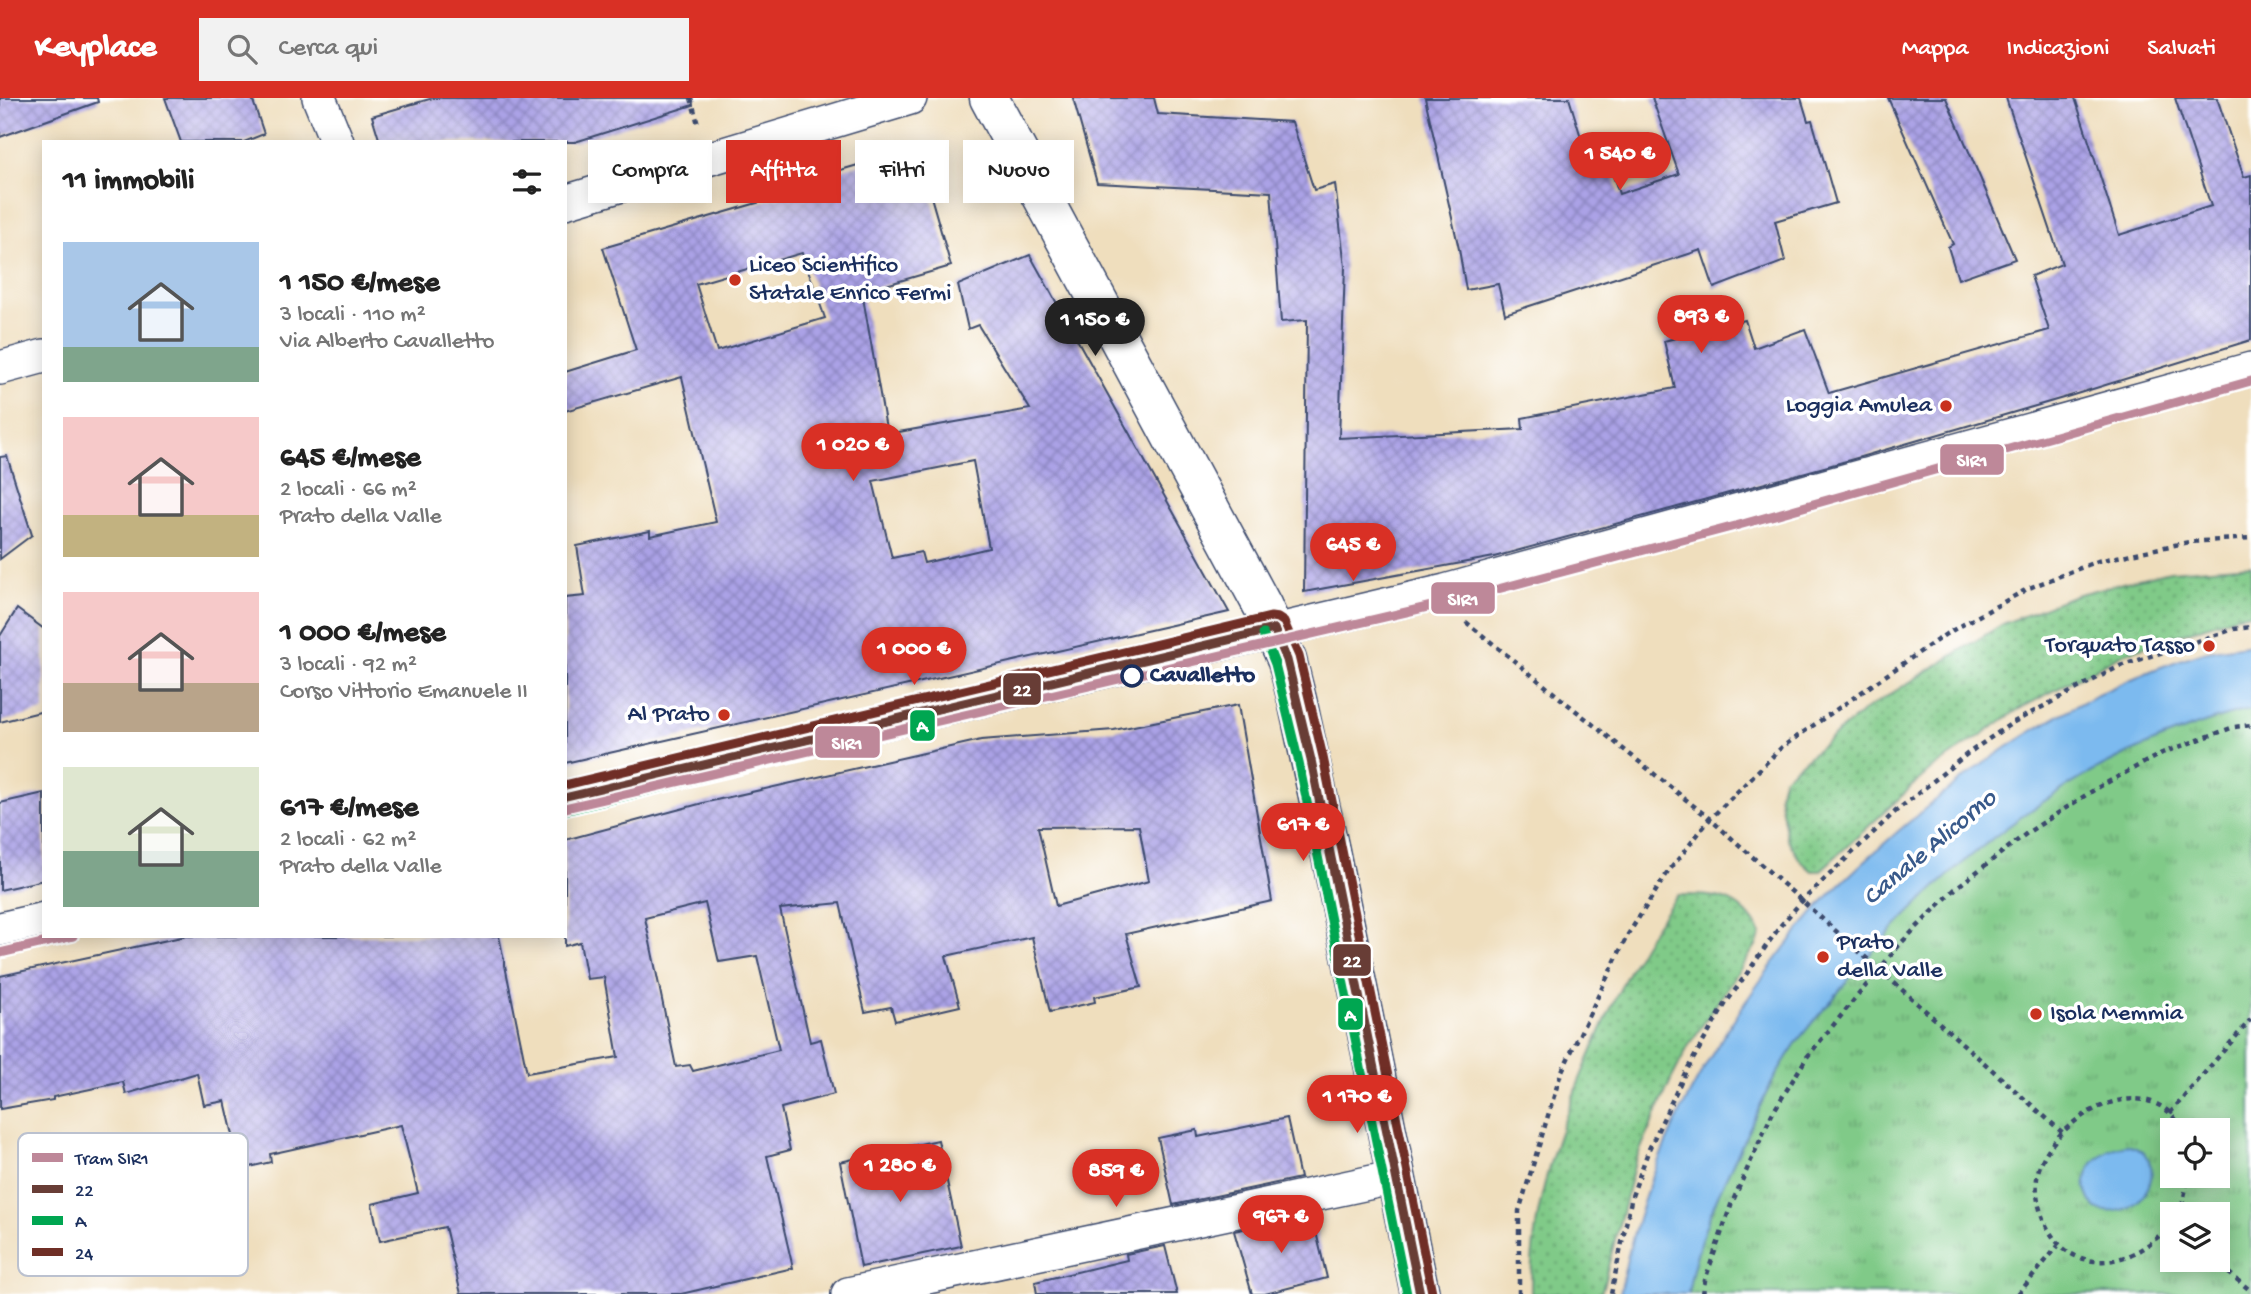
<!DOCTYPE html>
<html lang="it">
<meta charset="utf-8">
<style>
body{margin:0;font-family:"Gochi Hand",sans-serif;background:#f2f2f2;color:#222;height:100vh;display:flex;flex-direction:column;font-size:26px;white-space:nowrap}
*{box-sizing:border-box;margin:0}
p{font-size:23px;color:#767676}
.icon{flex:none;width:38px;height:38px;fill:none;stroke:currentColor;stroke-width:2;stroke-linecap:round;stroke-linejoin:round}
.map{position:relative;flex:1;overflow:hidden}
.side{position:absolute;left:42px;top:42px;width:525px;height:798px;display:flex;flex-direction:column;background:#fff;border-radius:0px;box-shadow:0 4px 18px #0003}
.side>*{flex:none}
.guide{position:absolute;left:588px;top:42px;width:665px;height:63px;display:flex;gap:14px}
.fabs{position:absolute;left:2160px;top:1020px;display:grid;gap:14px}
.fabs a{display:grid;place-items:center;width:70px;height:70px;border-radius:0px;background:#fff;box-shadow:0 4px 18px #0003;font-size:35px}
.price{position:absolute;translate:-50% -60px;padding:0 16px;border-radius:24px;background:#d93025;color:#fff;font-size:23px;line-height:46px;filter:drop-shadow(0 2px 4px #0008)}
.price::after{content:'';position:absolute;left:50%;top:42px;width:21px;height:16px;margin-left:-10px;background:inherit;clip-path:polygon(0 0,100% 0,50% 100%)}
.price.on{background:#222;color:#fff}
ul{padding:0;list-style:none}
li{display:flex;align-items:center;gap:21px;height:175px;padding:0 21px}
li span{display:grid;place-items:center;flex:none;width:196px;height:140px;border-radius:0px;color:#555}
li>.icon{margin-inline-start:auto}
span .icon{width:84px;height:84px;fill:#fffc;stroke-width:1}
li b{font-size:30px}
h2{display:flex;justify-content:space-between;align-items:center;height:84px;padding:0 21px;font-size:30px}
.tag{padding:0 24px;border-radius:0px;background:#fff;box-shadow:0 4px 18px #0003;font-size:24px;line-height:63px}
.tag.on{background:#d93025;color:#fff}
header{display:flex;align-items:center;gap:42px;box-sizing:border-box;height:98px;padding:0 35px;background:#d93025;color:#fff}
header strong{font-size:33px}
nav{display:flex;gap:38px;margin-inline-start:auto;font-size:24px}
.search{width:490px;height:63px;background:#f2f2f2;display:flex;align-items:center;gap:18px;box-sizing:border-box;padding:0 24px;border-radius:0px;color:#767676;font-size:26px}
.map>svg:first-child{display:block}
</style>
<header>
<strong>Keyplace</strong>
<div class="search"><svg class="icon" aria-label="search" viewBox="0 0 24 24"><circle cx="10" cy="10" r="6"/><path d="M15 15l6 6"/></svg>Cerca qui</div>
<nav><a>Mappa</a><a>Indicazioni</a><a>Salvati</a></nav>
</header>
<div class="map">
<svg width="2251" height="1196" viewBox="0 0 2251 1196">
<defs>
<pattern id="grass-dots" width="8" height="8" patternUnits="userSpaceOnUse" patternTransform="scale(1.75)"><rect width="8" height="8" fill="#80ca88"/><path d="M2 2h.1M6 6h.1" fill="none" stroke="#68a472" stroke-width="1.8" stroke-linecap="round"/></pattern>
<pattern id="park-tufts" width="24" height="20" patternUnits="userSpaceOnUse" patternTransform="scale(1.75)"><rect width="24" height="20" fill="#80ca88"/><path d="M3 7l-1-3M5 7V3M7 7l1-3M15 17l-1-3M17 17v-4M19 17l1-3" fill="none" stroke="#68a472"/></pattern>
<pattern id="building-cross-hatch" width="8" height="8" patternUnits="userSpaceOnUse" patternTransform="scale(1.75)"><rect width="8" height="8" fill="#aba2e6"/><path d="M0 0l8 8M0 8l8-8" fill="none" stroke="#8a84be"/></pattern>
</defs>
<rect width="100%" height="100%" fill="#fff"/>
<filter id="ink" filterUnits="userSpaceOnUse"><feTurbulence type="fractalNoise" baseFrequency=".0143" numOctaves="2"/><feDisplacementMap in="SourceGraphic" scale="14" xChannelSelector="R" yChannelSelector="G"/><feConvolveMatrix kernelMatrix="1 2 1 2 8 2 1 2 1" color-interpolation-filters="sRGB"/></filter>
<filter id="wash" filterUnits="userSpaceOnUse"><feTurbulence type="fractalNoise" baseFrequency=".00686" numOctaves="4" result="noise"/><feDisplacementMap in="SourceGraphic" scale="28" xChannelSelector="R" yChannelSelector="G"/><feGaussianBlur stdDeviation="1.57" result="paint"/><feColorMatrix in="noise" values="0 0 0 0 0 0 0 0 0 0 0 0 0 0 0 0 0 1.4 0 .05"/><feComposite in="paint" operator="in"/></filter>
<g filter="url(#wash)">
<rect width="100%" height="100%" fill="#efdebd"/>
<!-- grass -->
<g fill="url(#grass-dots)" stroke="#4e7c73" stroke-width="2">
<path d="M2251,467v48l-13,2 -115,39 -104,55 -90,62 -109,100h-8l-12,-11 -13,-22 -8,-44 5,-17 81,-67 138,-86 72,-29 95,-24z"/>
<path d="M1678,797c39,0 63,0 83,39l-4,10 -68,101 -18,35 -36,82 -34,132h-70c-1,-91 30,-173 66,-255 22,-51 46,-100 81,-144z"/>
</g>
<!-- park -->
<path fill="url(#park-tufts)" stroke="#4e7c73" stroke-width="2" fill-rule="evenodd" d="M2251,612v584h-563c7,-46 26,-93 47,-135 18,-38 35,-78 59,-113 11,-16 24,-30 37,-45 93,-118 216,-223 359,-273 20,-7 40,-15 61,-18zM2172,1032h45v46h-45zM2172,1116h45v46h-45z"/>
<!-- water -->
<g fill="#7cbaef" stroke="#4c74a6" stroke-width="2">
<path d="M2251,546v66c-21,3 -41,11 -61,18 -143,50 -266,155 -359,273 -13,15 -26,29 -37,45 -24,35 -41,75 -59,113 -21,42 -40,89 -47,135h-68c20,-119 78,-229 149,-325 20,-26 40,-54 64,-78 41,-40 86,-79 132,-114 72,-54 152,-98 239,-125 15,-4 32,-5 47,-8z"/>
<path d="M2126,1047c50,10 20,80 -30,64 -24,-31 -2,-57 30,-64z"/>
</g>
<g id="blocks">
<!-- building -->
<g fill="url(#building-cross-hatch)" fill-rule="evenodd">
<path d="M0,0h97l1,4 -98,35z"/>
<path d="M165,0h87l12,36 -20,8h-63z"/>
<path d="M433,0h259l1,7 -118,37h-195l-8,-26z"/>
<path d="M1073,0h81l4,16 134,8 22,68 21,-6 10,83 -6,171 184,-9 -1,-11 153,-30 -11,-47 81,-21 9,28 51,-19 24,64 220,-63 -18,-54 31,-12 -56,-166h69l44,137 92,-29 -36,-108h42l27,79 7,-2v165l-181,56 -220,64 -356,97 -190,35 3,-272 -26,2 -10,-130 -174,-9z"/>
<path d="M1425,0h144l18,59 18,-7 14,44 60,-20 -27,-76h149l7,23 4,-1 24,83 -61,18 10,40 -71,27 -13,-38 -196,64 -7,-30 -32,6 -7,-41z"/>
<path d="M1888,0h58l69,161 -57,20 -10,-32 5,-3z"/>
<path d="M892,57l33,21 26,90 -89,26 25,142 143,-25 -52,-84 -10,4 -10,-44 72,-30 199,357 -664,151v-165l20,-2 -8,-50 73,-15v5l66,-14 -34,-145 -117,34v-39l71,-22 -33,-102 226,-66 -2,-8zM802,155l23,65 -108,33 -21,-67zM973,363l16,87 -65,15 -3,-11 -29,6 -19,-77z"/>
<path d="M7,358l25,79 -32,24v-102z"/>
<path d="M17,511l27,20v82l-44,11v-86z"/>
<path d="M1238,607l34,196 -146,33 15,53 -47,10 1,5 -45,10 -18,-75 -86,19 14,50 -65,15 -4,-14 -26,5 -25,-109 -60,6 30,133 11,-3 13,55 -53,14 9,42 -23,6 26,112 -112,26h-220l-16,-67 -65,14 -8,-37 46,-11 -17,-68 -131,29 1,8 -30,7 -16,-68 -21,4 -7,-32 -71,21 -3,-12 -70,15v3l-53,9v-133l186,-40h313l28,137 91,-16 -14,-80 -17,2 -7,-37 -15,4v-106l138,-37 278,-63 133,-10zM1139,728l10,55 -93,25 -18,-79zM705,805l14,59 38,-6 22,94 -86,21 -3,-6 -14,2 -31,-149z"/>
<path d="M44,695v87l-44,10v-87z"/>
<path d="M1287,1020l13,60 -127,27 -15,-67 39,-8 1,7z"/>
<path d="M938,1042l23,106 -100,21 -21,-105z"/>
<path d="M1312,1117l15,63 -62,16h-13l-18,-63z"/>
<path d="M1165,1148l12,48h-140l-2,-12 92,-22 -1,-6z"/>
</g>
</g>
</g>
<g filter="url(#ink)">
<use href="#blocks" fill-opacity="0" stroke="#3b496c" stroke-width="2"/>
<g fill="none" stroke-linecap="round" stroke-linejoin="round">
<!-- street casing -->
<g stroke="#3b496c" stroke-width="36">
<g id="street">
<path d="M319,0l18,44"/>
<path d="M565,104l345,-104"/>
<path d="M0,270l44,-12"/>
<path d="M565,700l880,-207 806,-222"/>
<path d="M0,831l44,-10"/>
<path d="M848,1196l548,-117"/>
</g>
</g>
<!-- secondary casing -->
<g stroke="#3b496c" stroke-width="41">
<path id="secondary" d="M989,0l274,509 24,53 10,40 33,151 90,443"/>
</g>
<!-- path -->
<g stroke="#3b496c" stroke-width="4.5" stroke-dasharray="5 5" stroke-linecap="butt">
<path d="M691,0l7,26"/>
<path d="M1466,524l244,197 353,314"/>
<path d="M2170,1015l81,-94"/>
<path d="M2176,1116l6,-9 7,-29"/>
<path d="M2172,1123c-17,24 -48,43 -78,40 -22,-3 -35,-13 -46,-32 -9,-16 -14,-38 -10,-57 12,-47 89,-98 132,-59 5,4 9,12 13,17"/>
<path d="M2213,1162l38,31"/>
<path d="M1519,1196v-83l42,-138 66,-137 41,-64 42,-53 72,-72 164,-113 83,-46 69,-27 91,-19 62,-4"/>
<path d="M1611,1196l21,-98 17,-47 36,-76 41,-70 55,-78 21,-24 94,-90 71,-57 45,-31 108,-57 114,-37 17,-2"/>
<path d="M1703,1196l2,-14 26,-75 41,-91 35,-57 94,-114 55,-55 71,-55 70,-45 65,-35 72,-26 17,-2"/>
<path d="M2018,1196l40,-48"/>
</g>
<!-- street -->
<use href="#street" stroke="#fff" stroke-width="33"/>
<!-- secondary -->
<use href="#secondary" stroke="#fff" stroke-width="38"/>
<!-- bus-1 casing -->
<g stroke="#fff" stroke-width="14">
<g id="bus-1">
<path d="M1274,531l13,31 24,100 109,534"/>
<path d="M565,700l709,-169"/>
</g>
</g>
<!-- bus-2 casing -->
<g stroke="#fff" stroke-width="14">
<g id="bus-2">
<path d="M1263,536l12,30 24,99 108,531"/>
<path d="M568,712l709,-169"/>
</g>
</g>
<!-- bus-3 casing -->
<g stroke="#fff" stroke-width="14">
<path id="bus-3" d="M565,687l706,-168 7,1 6,4 15,34 24,101 109,535"/>
</g>
<!-- bus-1 -->
<use href="#bus-1" stroke="#683d36" stroke-width="9"/>
<!-- bus-2 -->
<use href="#bus-2" stroke="#00a651" stroke-width="9"/>
<!-- bus-3 -->
<use href="#bus-3" stroke="#6f2f26" stroke-width="9"/>
<!-- tram-1 casing -->
<g stroke="#fff" stroke-width="14">
<g id="tram-1">
<path d="M565,710l884,-206 290,-77 512,-144"/>
<path d="M0,855l73,-17"/>
</g>
</g>
<!-- tram-1 -->
<use href="#tram-1" stroke="#be8899" stroke-width="9"/>
</g>
</g>
<!-- markers -->
<g fill="#c8321e" stroke="#fff" stroke-width="2.5">
<circle cx="735" cy="182" r="7"/>
<circle cx="1946" cy="308" r="7"/>
<circle cx="2209" cy="548" r="7"/>
<circle cx="724" cy="617" r="7"/>
<circle cx="1823" cy="859" r="7"/>
<circle cx="2036" cy="916" r="7"/>
</g>
<circle fill="#fff" stroke="#1b2f5e" stroke-width="3.5" cx="1132" cy="578" r="10"/>
<g text-anchor="middle" dominant-baseline="central" stroke-width="7" stroke-linejoin="round" paint-order="stroke">
<!-- poi labels -->
<g font-size="24" fill="#1b2f5e" stroke="#fff" text-anchor="start">
<text x="749" y="168">Liceo Scientifico<tspan x="749" dy="28">Statale Enrico Fermi</tspan></text>
<text x="1932" y="308" text-anchor="end">Loggia Amulea</text>
<text x="2195" y="548" text-anchor="end">Torquato Tasso</text>
<text x="710" y="617" text-anchor="end">Al Prato</text>
<text x="1837" y="845">Prato<tspan x="1837" dy="28">della Valle</tspan></text>
<text x="2050" y="916">Isola Memmia</text>
</g>
<!-- stop labels -->
<g font-size="24" font-weight="bold" fill="#1b2f5e" stroke="#fff" text-anchor="start">
<text x="1150" y="578">Cavalletto</text>
</g>
<!-- water labels -->
<g font-size="26" font-style="italic" fill="#38598a" stroke="#fff">
<text transform="translate(1931 751) rotate(-40)">Canale Alicorno</text>
</g>
</g>
<!-- legend -->
<rect x="18" y="1035" width="230" height="143" rx="10" fill="#fff" stroke="#bbc1cf" stroke-width="2"/>
<rect x="32" y="1055" width="31" height="9" fill="#be8899"/>
<rect x="32" y="1087" width="31" height="8" fill="#683d36"/>
<rect x="32" y="1118" width="31" height="9" fill="#00a651"/>
<rect x="32" y="1150" width="31" height="8" fill="#6f2f26"/>
<g font-size="19" fill="#1b2f5e">
<text x="75" y="1066">Tram SIR1</text>
<text x="75" y="1098">22</text>
<text x="75" y="1129">A</text>
<text x="75" y="1161">24</text>
</g>
<g stroke="#fff" stroke-width="2.5">
<rect x="1939" y="345" width="66" height="33" rx="7" fill="#be8899"/>
<rect x="1430" y="483" width="66" height="34" rx="7" fill="#be8899"/>
<rect x="1002" y="574" width="40" height="34" rx="7" fill="#683d36"/>
<rect x="909" y="611" width="27" height="33" rx="7" fill="#00a651"/>
<rect x="814" y="627" width="67" height="34" rx="7" fill="#be8899"/>
<rect x="1332" y="845" width="40" height="34" rx="7" fill="#683d36"/>
<rect x="1337" y="899" width="27" height="34" rx="7" fill="#00a651"/>
</g>
<g font-size="19" text-anchor="middle" font-weight="bold" fill="#fff">
<text x="1972" y="368">SIR1</text>
<text x="1463" y="507">SIR1</text>
<text x="1022" y="598">22</text>
<text x="922" y="634">A</text>
<text x="847" y="651">SIR1</text>
<text x="1352" y="869">22</text>
<text x="1350" y="923">A</text>
</g>
</svg>
<div class="fabs">
<a><svg class="icon" aria-label="locate" viewBox="0 0 24 24"><circle cx="12" cy="12" r="6"/><path d="M12 2v4M12 18v4M2 12h4M18 12h4"/></svg></a>
<a><svg class="icon" aria-label="layers" viewBox="0 0 24 24"><path d="M12 4l9 5-9 5-9-5zM3 14l9 5 9-5"/></svg></a>
</div>
<b class="price" style="left:1620px;top:94px">1 540 €</b>
<b class="price" style="left:1701px;top:257px">893 €</b>
<b class="price on" style="left:1095px;top:260px">1 150 €</b>
<b class="price" style="left:853px;top:385px">1 020 €</b>
<b class="price" style="left:1353px;top:485px">645 €</b>
<b class="price" style="left:914px;top:589px">1 000 €</b>
<b class="price" style="left:1303px;top:765px">617 €</b>
<b class="price" style="left:1357px;top:1037px">1 170 €</b>
<b class="price" style="left:900px;top:1106px">1 280 €</b>
<b class="price" style="left:1116px;top:1111px">859 €</b>
<b class="price" style="left:1281px;top:1157px">967 €</b>
<div class="guide">
<a class="tag">Compra</a>
<a class="tag on">Affitta</a>
<a class="tag">Filtri</a>
<a class="tag">Nuovo</a>
</div>
<section class="side">
<h2>11 immobili<svg class="icon" aria-label="filters" viewBox="0 0 24 24"><path d="M4 7h16M4 17h16"/><circle cx="9" cy="7" r="2"/><circle cx="15" cy="17" r="2"/></svg></h2>
<ul>
<li><span style="background:linear-gradient(#a9c7e8 75%,#7fa58c 0)"><svg class="icon" aria-label="home" viewBox="0 0 24 24"><path d="M3 11l9-7 9 7M6 9v11h12V9"/></svg></span><div><b>1 150 €/mese</b><p>3 locali · 110 m²</p><p>Via Alberto Cavalletto</p></div></li>
<li><span style="background:linear-gradient(#f6c9c9 70%,#c2b280 0)"><svg class="icon" aria-label="home" viewBox="0 0 24 24"><path d="M3 11l9-7 9 7M6 9v11h12V9"/></svg></span><div><b>645 €/mese</b><p>2 locali · 66 m²</p><p>Prato della Valle</p></div></li>
<li><span style="background:linear-gradient(#f6c9c9 65%,#b9a48a 0)"><svg class="icon" aria-label="home" viewBox="0 0 24 24"><path d="M3 11l9-7 9 7M6 9v11h12V9"/></svg></span><div><b>1 000 €/mese</b><p>3 locali · 92 m²</p><p>Corso Vittorio Emanuele II</p></div></li>
<li><span style="background:linear-gradient(#dfe7d0 60%,#7fa58c 0)"><svg class="icon" aria-label="home" viewBox="0 0 24 24"><path d="M3 11l9-7 9 7M6 9v11h12V9"/></svg></span><div><b>617 €/mese</b><p>2 locali · 62 m²</p><p>Prato della Valle</p></div></li>
</ul>
</section>
</div>
